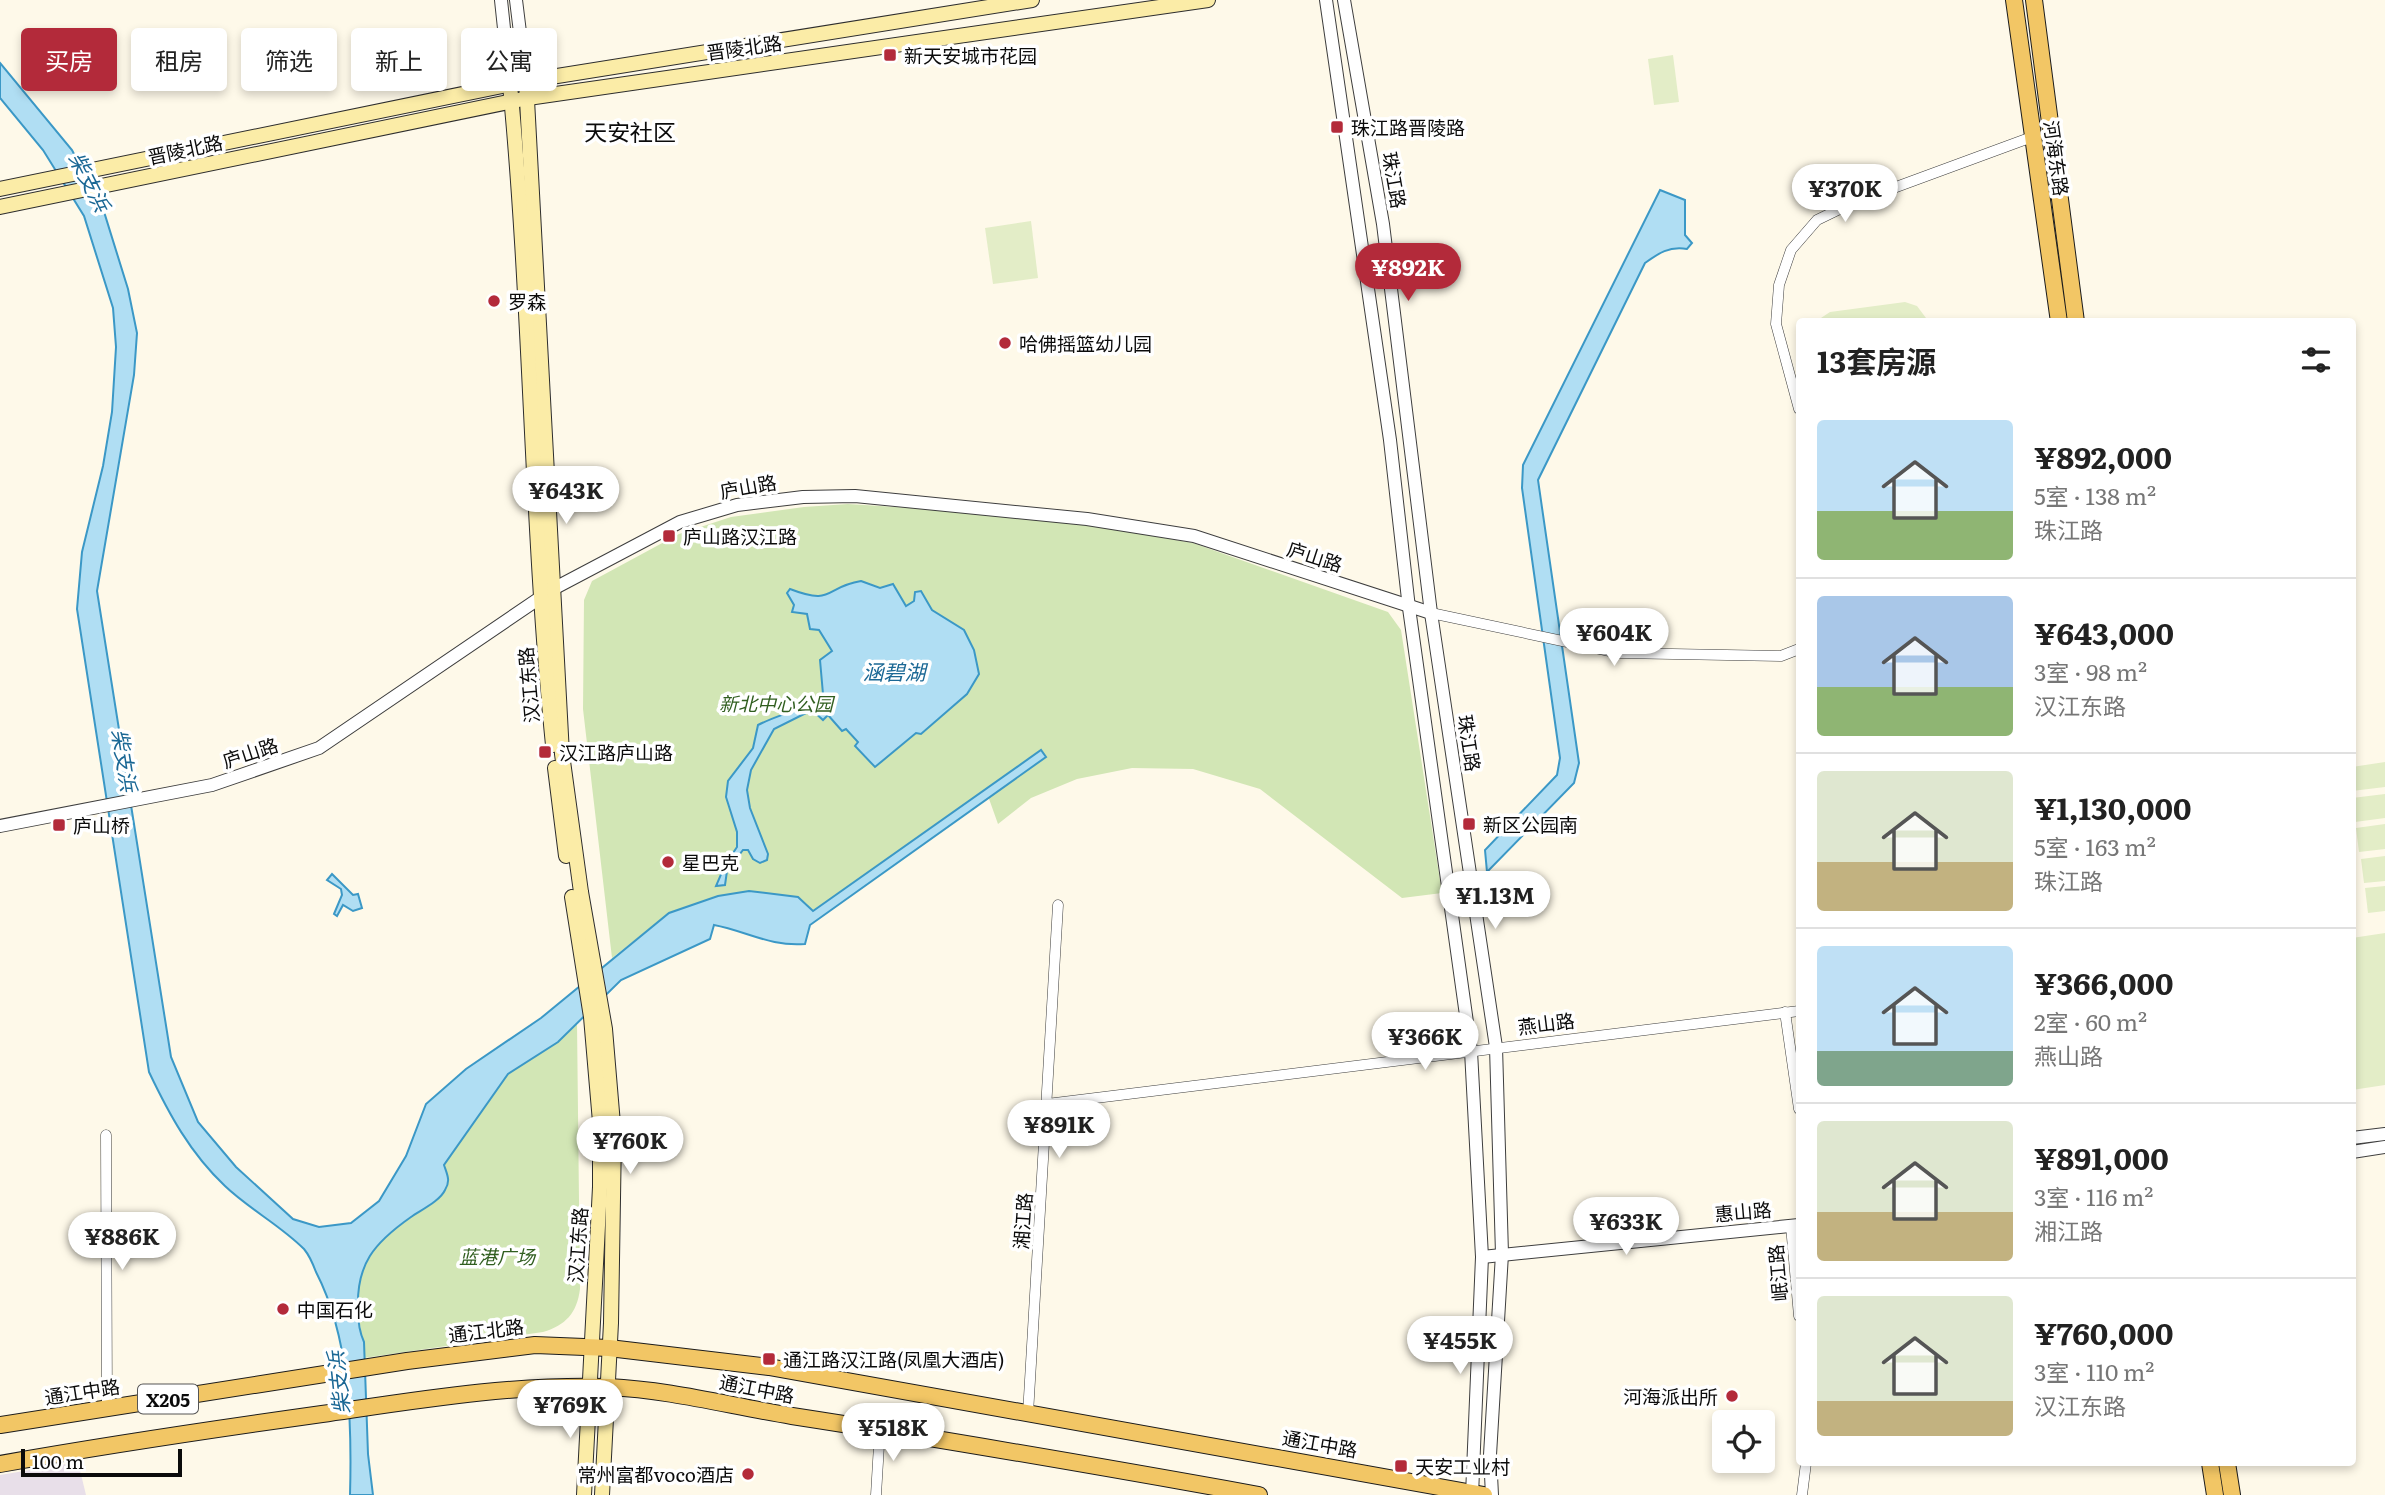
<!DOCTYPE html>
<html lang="zh">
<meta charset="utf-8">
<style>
body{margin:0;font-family:Literata,"Noto Sans SC",serif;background:#f6f6f6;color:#222;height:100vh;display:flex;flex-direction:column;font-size:26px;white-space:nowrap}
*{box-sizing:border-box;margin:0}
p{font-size:23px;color:#767676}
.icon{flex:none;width:38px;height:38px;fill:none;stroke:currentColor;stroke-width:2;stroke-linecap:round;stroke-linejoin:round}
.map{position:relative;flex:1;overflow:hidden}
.sheet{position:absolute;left:1796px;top:318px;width:560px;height:1148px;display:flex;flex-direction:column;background:#fff;border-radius:7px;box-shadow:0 4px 10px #0003}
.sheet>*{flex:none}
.guide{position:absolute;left:21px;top:28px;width:665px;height:63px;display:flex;gap:14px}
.buttons{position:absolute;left:1712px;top:1410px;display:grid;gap:14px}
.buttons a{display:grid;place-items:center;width:63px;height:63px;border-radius:7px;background:#fff;box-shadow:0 4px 10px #0003;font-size:35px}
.scale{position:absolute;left:21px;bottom:18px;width:161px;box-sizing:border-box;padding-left:7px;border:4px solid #0b0b0b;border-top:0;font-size:19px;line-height:24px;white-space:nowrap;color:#0b0b0b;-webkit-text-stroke:5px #fff;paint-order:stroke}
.price{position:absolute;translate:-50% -60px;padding:0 16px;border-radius:24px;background:#fff;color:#222;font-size:23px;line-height:46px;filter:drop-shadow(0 2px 4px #0008)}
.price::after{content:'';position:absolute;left:50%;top:42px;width:21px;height:16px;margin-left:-10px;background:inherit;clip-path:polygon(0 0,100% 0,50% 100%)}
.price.active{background:#b32a3a;color:#fff}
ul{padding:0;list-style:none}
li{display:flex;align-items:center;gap:21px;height:175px;padding:0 21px}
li+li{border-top:2px solid #e0e0e0}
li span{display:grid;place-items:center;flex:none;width:196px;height:140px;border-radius:7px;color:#555}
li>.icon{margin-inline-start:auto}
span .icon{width:84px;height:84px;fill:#fffc;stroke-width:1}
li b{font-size:30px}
h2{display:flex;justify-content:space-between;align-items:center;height:84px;padding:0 21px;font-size:30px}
.pill{padding:0 24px;border-radius:7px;background:#fff;box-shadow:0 4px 10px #0003;font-size:24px;line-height:63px}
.pill.active{background:#b32a3a;color:#fff}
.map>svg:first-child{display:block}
</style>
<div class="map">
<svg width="2385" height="1495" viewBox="0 0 2385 1495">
<rect width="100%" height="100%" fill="#fef9e9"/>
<!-- industrial -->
<path fill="#e8dfe9" d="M78,1462l8,33h-86v-20z"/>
<!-- green -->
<g fill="#d2e6b5">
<path d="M848,504l144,9 94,11 107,19 195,69 13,18 41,263 -40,5 -142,-109 -67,-20 -61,-1 -55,11 -46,19 -33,26 -10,-28 57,-39 -4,-7 -228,161 -144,2 -57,45 -29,-249 1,-109 8,-19 87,-47 52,-17 73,-10z"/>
<path d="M577,1023l3,266c-3,24 -14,36 -37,43l-179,26c-1,-29 -12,-57 -4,-86 8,-28 42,-49 64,-65 7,-4 18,-10 21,-17 6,-9 2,-16 -1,-25l64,-91 50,-32z"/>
</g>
<!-- pitch -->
<g fill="#e3edc7">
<path d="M1673,55l6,47 -25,3 -6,-46z"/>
<path d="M1031,221l7,57 -45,6 -8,-56z"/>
<path d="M1905,302l12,4 12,16h-114l15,-10z"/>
<path d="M2385,762v25l-33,4v-24z"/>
<path d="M2385,794v24l-30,4 -3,-24z"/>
<path d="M2385,824v25l-26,3 -3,-24z"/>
<path d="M2385,856v25l-21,2 -3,-24z"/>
<path d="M2385,886v25l-17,2 -3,-25z"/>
<path d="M2385,933v152l-33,5v-152z"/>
</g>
<!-- water -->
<g fill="#b0def3" stroke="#3b98c6" stroke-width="2">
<path d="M0,63l72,87 33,65 23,74 9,44 -3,42 -37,216 74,466 27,65 38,45 57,52 26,8 32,-4 28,-22 27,-45 20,-52 40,-35 75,-51 128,-105 49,-17 31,-5 49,6 15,14 228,-161 5,7 -236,168 -5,19c-34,3 -59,-13 -91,-19l-4,14 -89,41 -63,62 -50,32 -64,91c3,9 7,16 1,25 -5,11 -24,20 -34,27 -37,26 -55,47 -53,93 0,12 1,21 6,32l4,112 5,41h-23c2,-73 0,-157 -34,-223 -3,-8 -7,-17 -12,-23 -24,-24 -55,-40 -79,-63 -35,-33 -56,-72 -76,-114l-72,-463 5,-57 21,-86 9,-54 4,-65 -3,-39 -29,-92 -41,-66 -43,-52z"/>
<path d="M1660,190l25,10v35l7,8 -5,6c-18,-3 -28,4 -42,14l-107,217 41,283 -5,20 -87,89 -2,-22 72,-75 3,-17 -38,-270 1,-23z"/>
<path d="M861,581l19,7 13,-4 13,22 8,-5 1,-9 6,-1 11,19 32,20 10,20 5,24 -12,20 -46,40 -5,-1 -41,34 -20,-21 3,-4 -12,-13 -4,2 -14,-16 -5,5 -11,-10 -38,19 -23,41 -4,20 3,18 18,46 -1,6 -7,3 -7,-4 -5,-9h-5l-16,21 -2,14 -9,1 9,-21 12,-18v-15l-11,-35 2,-16 25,-33 5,-23c21,-11 47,-15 65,-31l-3,-34 12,-9 -13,-21 -9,-1 -3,-15 -15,-2 2,-7 -7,-12 3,-4c44,17 34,-2 71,-8z"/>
<path d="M332,874l21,21 5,-1 4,14 -9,3 -10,-6 -6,11 -3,-2 8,-19 -1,-6 -14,-9z"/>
</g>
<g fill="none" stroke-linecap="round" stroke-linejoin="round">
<!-- minor casing -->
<g stroke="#3e3e3e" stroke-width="11">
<g id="minor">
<path d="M1799,409l-23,-85 3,-39 12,-35 26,-30 33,-16 182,-67"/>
<path d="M1431,613l188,40 162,3 18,-7"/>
<path d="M1785,1012l14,97"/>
<path d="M1047,1104l752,-93"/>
<path d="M106,1135l1,273"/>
<path d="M1791,1226l8,90"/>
<path d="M1028,1414l30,-509"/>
<path d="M876,1495l4,-67"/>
<path d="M1802,1495l4,-32"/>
</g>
</g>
<!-- tertiary casing -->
<g stroke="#3e3e3e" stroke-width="14">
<g id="tertiary">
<path d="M501,0l9,85"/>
<path d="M516,0l10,81"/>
<path d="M1326,0l64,440 19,168 62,443 11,206 -10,238"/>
<path d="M1344,0l39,224 48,389 65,434 6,207 -12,201 2,40"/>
<path d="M0,826l212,-41 107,-37 234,-159 127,-67 57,-17 66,-8 52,-1 232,23 107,17 237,77"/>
<path d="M2352,1138l33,-4"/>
<path d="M2352,1152l33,-5"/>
<path d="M1482,1257l317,-32"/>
</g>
</g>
<!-- secondary casing -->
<g stroke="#2d2d2d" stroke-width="16">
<g id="secondary">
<path d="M526,81l36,673 19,138 24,137 9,107 -3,187 -9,172"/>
<path d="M510,85c21,219 21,440 43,660"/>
<path d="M0,189l526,-108 506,-81"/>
<path d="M0,207l528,-109 680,-98"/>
<path d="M555,768l11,88"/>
<path d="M572,897l19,120 9,105v65l-16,308"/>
</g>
</g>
<!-- primary casing -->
<g stroke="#1c1c1c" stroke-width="18">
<g id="primary">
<path d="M2014,0l45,322"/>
<path d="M2034,0l42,322"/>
<path d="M0,1425l407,-64 128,-16 74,3 160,19 715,128"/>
<path d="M2210,1463l5,32"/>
<path d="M2227,1463l5,32"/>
<path d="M0,1464c107,-19 215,-35 322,-50 96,-14 190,-30 287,-27 62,3 121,19 183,29 156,24 311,51 467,79"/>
</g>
</g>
<!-- minor -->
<use href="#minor" stroke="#fff" stroke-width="10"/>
<!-- tertiary -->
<use href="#tertiary" stroke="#fff" stroke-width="12"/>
<!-- secondary -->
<use href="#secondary" stroke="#fbeca7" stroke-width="14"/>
<!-- primary -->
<use href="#primary" stroke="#f2c665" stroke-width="16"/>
</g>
<!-- markers -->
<g fill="#b32a3a" stroke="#fff" stroke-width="2.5">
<rect x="883" y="48" width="14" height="14" rx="3.5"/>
<rect x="1330" y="120" width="14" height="14" rx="3.5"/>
<circle cx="494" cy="301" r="7"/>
<circle cx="1005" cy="343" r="7"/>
<rect x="662" y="529" width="14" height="14" rx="3.5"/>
<rect x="538" y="745" width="14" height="14" rx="3.5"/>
<rect x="1462" y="817" width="14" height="14" rx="3.5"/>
<rect x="52" y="818" width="14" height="14" rx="3.5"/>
<circle cx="668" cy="862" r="7"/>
<circle cx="283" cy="1309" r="7"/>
<rect x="762" y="1352" width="14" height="14" rx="3.5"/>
<circle cx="1732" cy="1396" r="7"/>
<rect x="1394" y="1459" width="14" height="14" rx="3.5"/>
<circle cx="748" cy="1474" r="7"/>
</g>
<g text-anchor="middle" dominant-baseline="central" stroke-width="7" stroke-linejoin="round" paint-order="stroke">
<!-- shield labels -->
<rect fill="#fff" stroke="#545454" stroke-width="2" x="138" y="1384.5" width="60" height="29" rx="5"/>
<g font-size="18" font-weight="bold" fill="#0b0b0b">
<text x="168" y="1399">X205</text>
</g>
<!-- street labels -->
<g font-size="19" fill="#0b0b0b" stroke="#fff">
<text transform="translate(744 47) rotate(-8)">晋陵北路</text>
<text transform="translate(185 149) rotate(-12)">晋陵北路</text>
<text transform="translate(2057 158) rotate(82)">河海东路</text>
<text transform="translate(1395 180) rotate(80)">珠江路</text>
<text transform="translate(748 486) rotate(-10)">庐山路</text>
<text transform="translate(1315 556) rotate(18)">庐山路</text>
<text transform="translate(528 685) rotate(-95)">汉江东路</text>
<text transform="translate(1470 743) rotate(81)">珠江路</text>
<text transform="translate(250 752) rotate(-18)">庐山路</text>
<text transform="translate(1546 1023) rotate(-7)">燕山路</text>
<text transform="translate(1743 1211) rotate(-5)">惠山路</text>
<text transform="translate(1022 1221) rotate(-86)">湘江路</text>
<text transform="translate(577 1245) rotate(-86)">汉江东路</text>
<text transform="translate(1777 1273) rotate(-95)">岷江路</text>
<text transform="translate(486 1330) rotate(-7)">通江北路</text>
<text transform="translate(757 1388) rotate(11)">通江中路</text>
<text transform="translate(82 1391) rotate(-9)">通江中路</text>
<text transform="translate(1320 1443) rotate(10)">通江中路</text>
</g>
<!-- poi labels -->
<g font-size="19" fill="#0b0b0b" stroke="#fff" text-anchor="start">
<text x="904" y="55">新天安城市花园</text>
<text x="1351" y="127">珠江路晋陵路</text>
<text x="508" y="301">罗森</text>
<text x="1019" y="343">哈佛摇篮幼儿园</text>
<text x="683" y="536">庐山路汉江路</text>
<text x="559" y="752">汉江路庐山路</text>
<text x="1483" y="824">新区公园南</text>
<text x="73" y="825">庐山桥</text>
<text x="682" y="862">星巴克</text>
<text x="297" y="1309">中国石化</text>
<text x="783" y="1359">通江路汉江路(凤凰大酒店)</text>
<text x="1718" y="1396" text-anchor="end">河海派出所</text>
<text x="1415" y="1466">天安工业村</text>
<text x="734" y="1474" text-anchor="end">常州富都voco酒店</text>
</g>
<!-- park labels -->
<g font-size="19" font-style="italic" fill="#305e1f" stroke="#fff">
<text x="776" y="703">新北中心公园</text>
<text x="497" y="1256">蓝港广场</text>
</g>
<!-- water labels -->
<g font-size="21" font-style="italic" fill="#1b6895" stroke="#fff">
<text transform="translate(91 181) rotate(63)">柴支浜</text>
<text x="894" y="670">涵碧湖</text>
<text transform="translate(126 760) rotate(81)">柴支浜</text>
<text transform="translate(337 1383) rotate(-96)">柴支浜</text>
</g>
<!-- quarter labels -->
<g font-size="23" fill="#0b0b0b" stroke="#fff">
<text x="630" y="131">天安社区</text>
</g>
</g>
</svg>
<div class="buttons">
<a><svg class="icon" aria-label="locate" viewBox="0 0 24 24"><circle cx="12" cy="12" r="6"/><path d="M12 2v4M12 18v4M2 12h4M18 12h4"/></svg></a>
</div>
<div class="scale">100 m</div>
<b class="price" style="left:1845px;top:224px">¥370K</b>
<b class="price active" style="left:1408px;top:303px">¥892K</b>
<b class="price" style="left:566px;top:526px">¥643K</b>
<b class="price" style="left:1614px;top:668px">¥604K</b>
<b class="price" style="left:1495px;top:931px">¥1.13M</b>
<b class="price" style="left:1425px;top:1072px">¥366K</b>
<b class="price" style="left:1059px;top:1160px">¥891K</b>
<b class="price" style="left:630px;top:1176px">¥760K</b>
<b class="price" style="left:1626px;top:1257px">¥633K</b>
<b class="price" style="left:122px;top:1272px">¥886K</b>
<b class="price" style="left:1460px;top:1376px">¥455K</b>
<b class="price" style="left:570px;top:1440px">¥769K</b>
<b class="price" style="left:893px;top:1463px">¥518K</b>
<div class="guide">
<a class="pill active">买房</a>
<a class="pill">租房</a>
<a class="pill">筛选</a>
<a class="pill">新上</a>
<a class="pill">公寓</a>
</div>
<section class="sheet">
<h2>13套房源<svg class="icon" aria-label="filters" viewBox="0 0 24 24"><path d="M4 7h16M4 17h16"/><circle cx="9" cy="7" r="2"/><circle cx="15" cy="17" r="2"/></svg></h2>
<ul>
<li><span style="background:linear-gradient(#bfe0f5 65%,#8fb573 0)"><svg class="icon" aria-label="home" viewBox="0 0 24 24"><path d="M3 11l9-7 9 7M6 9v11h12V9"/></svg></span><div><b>¥892,000</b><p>5室 · 138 m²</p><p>珠江路</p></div></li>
<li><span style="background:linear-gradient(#a9c7e8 65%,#8fb573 0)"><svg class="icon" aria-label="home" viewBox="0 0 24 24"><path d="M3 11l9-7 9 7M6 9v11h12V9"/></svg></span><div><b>¥643,000</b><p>3室 · 98 m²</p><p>汉江东路</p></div></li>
<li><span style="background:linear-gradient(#dfe7d0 65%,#c2b280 0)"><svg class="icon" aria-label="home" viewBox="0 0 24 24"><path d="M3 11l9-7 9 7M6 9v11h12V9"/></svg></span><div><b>¥1,130,000</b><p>5室 · 163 m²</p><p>珠江路</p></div></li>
<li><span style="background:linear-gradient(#bfe0f5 75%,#7fa58c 0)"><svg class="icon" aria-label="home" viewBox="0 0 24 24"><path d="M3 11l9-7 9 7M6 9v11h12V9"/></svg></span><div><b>¥366,000</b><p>2室 · 60 m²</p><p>燕山路</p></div></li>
<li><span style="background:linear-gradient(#dfe7d0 65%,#c2b280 0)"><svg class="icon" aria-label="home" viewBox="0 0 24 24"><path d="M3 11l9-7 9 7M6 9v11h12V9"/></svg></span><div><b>¥891,000</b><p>3室 · 116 m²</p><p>湘江路</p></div></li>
<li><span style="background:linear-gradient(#dfe7d0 75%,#c2b280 0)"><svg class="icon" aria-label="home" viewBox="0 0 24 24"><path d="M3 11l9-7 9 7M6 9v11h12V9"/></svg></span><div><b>¥760,000</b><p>3室 · 110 m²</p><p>汉江东路</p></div></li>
</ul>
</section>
</div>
